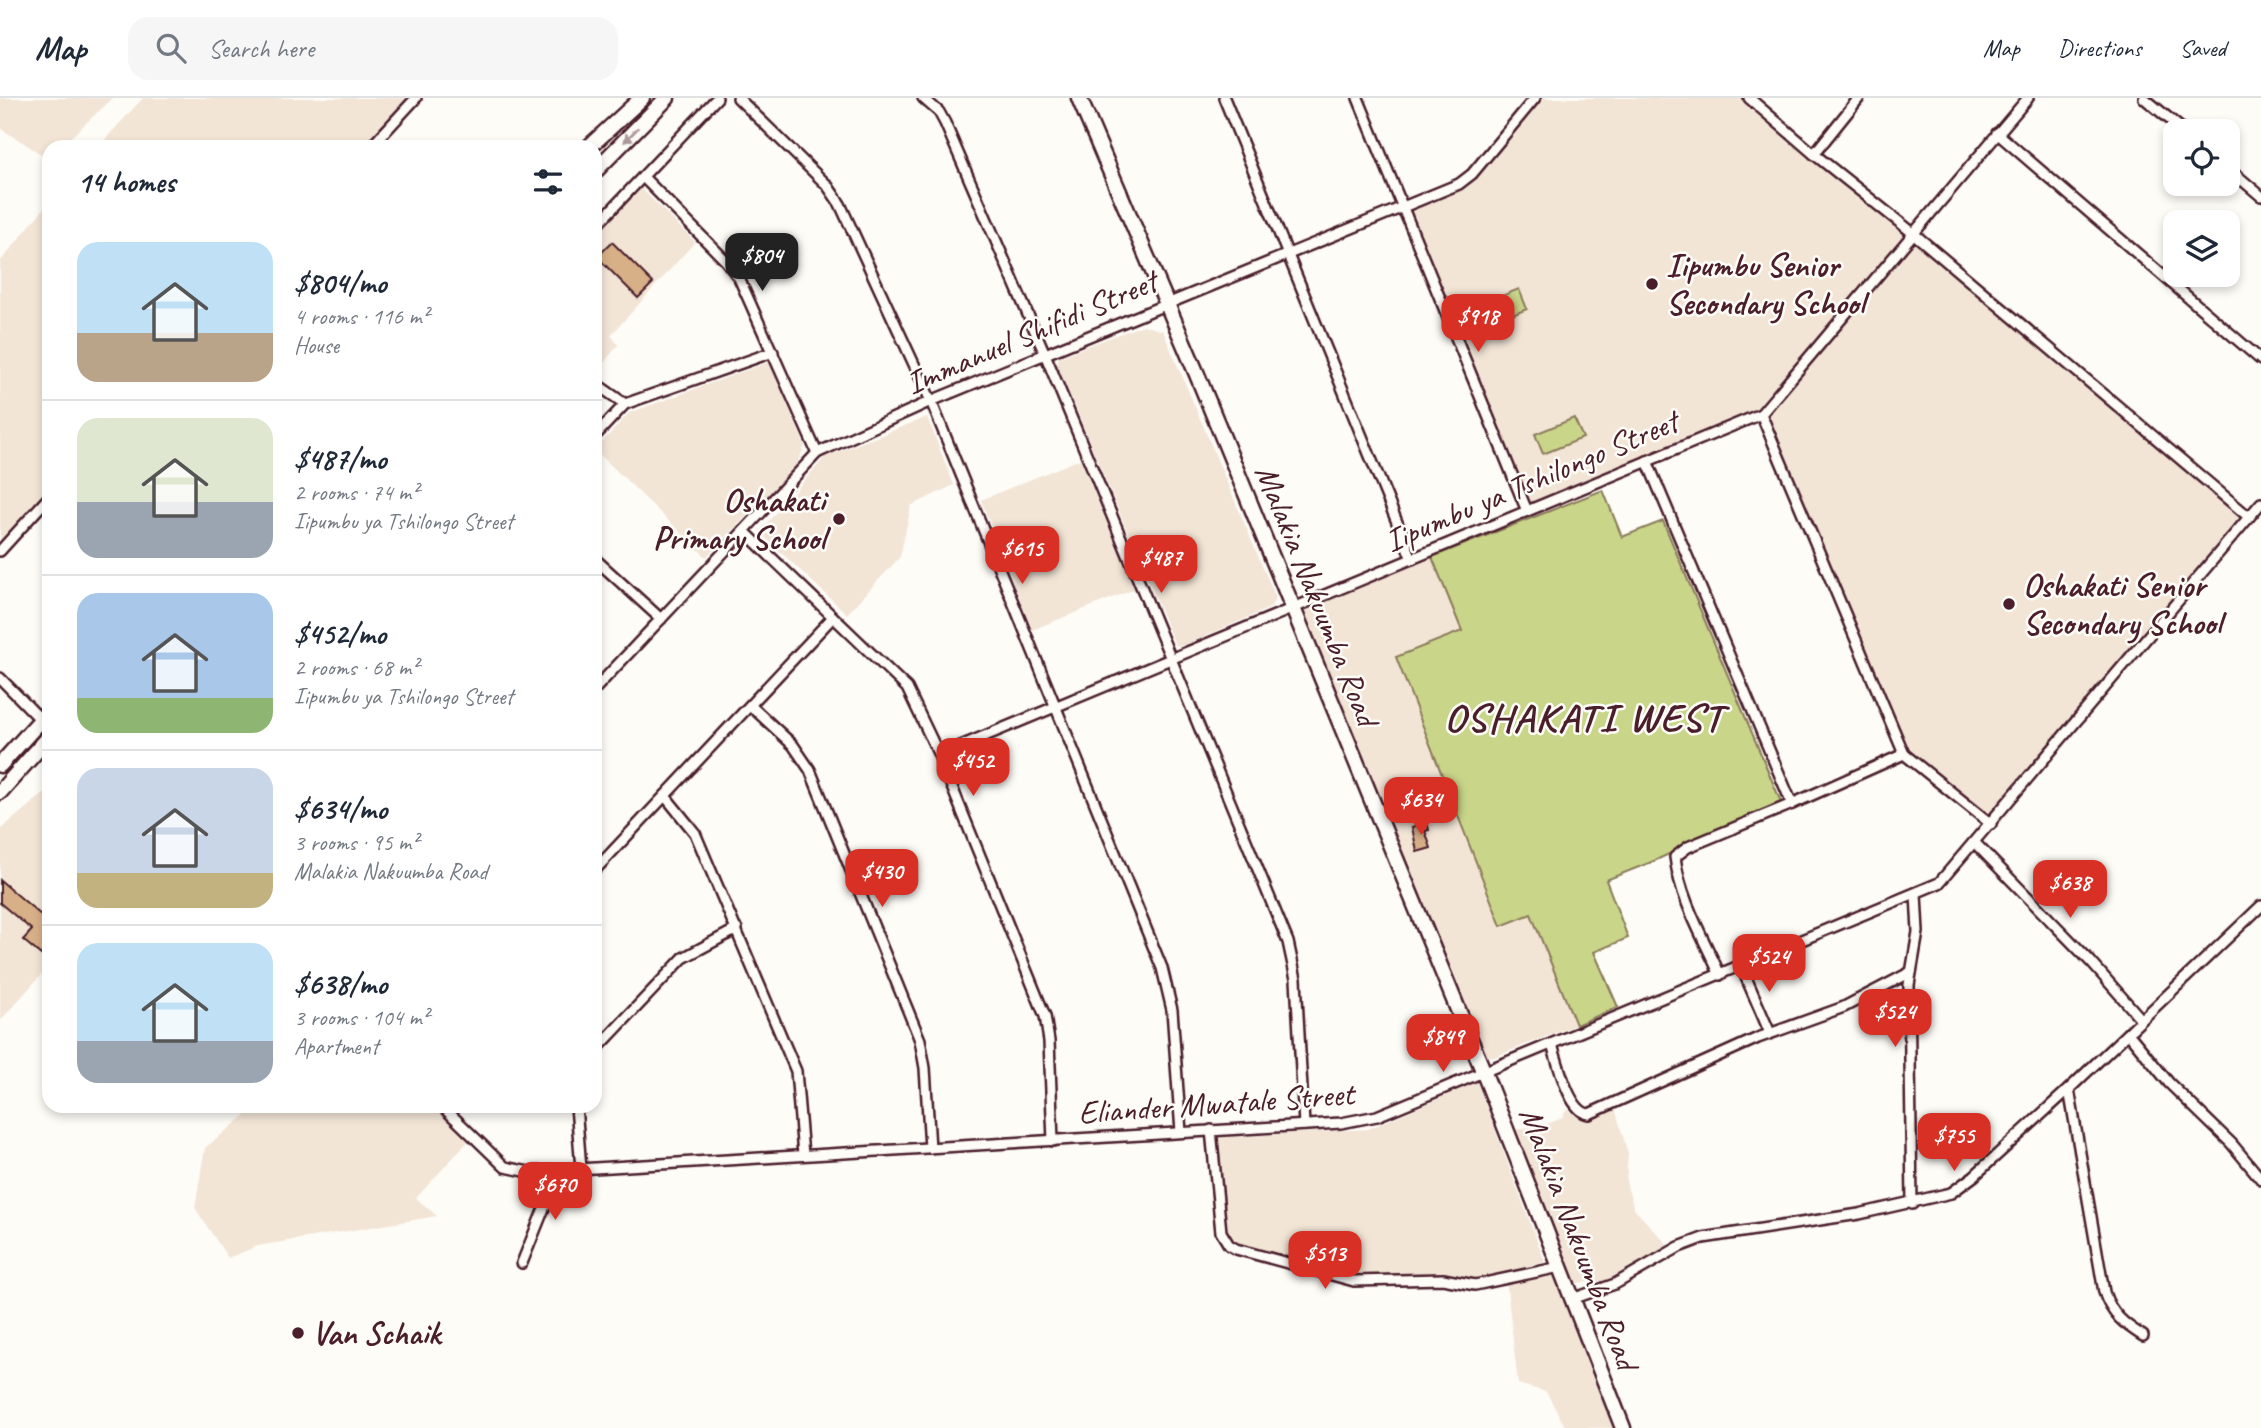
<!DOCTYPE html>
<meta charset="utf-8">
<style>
body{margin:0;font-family:Caveat,sans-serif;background:#f6f6f7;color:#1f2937;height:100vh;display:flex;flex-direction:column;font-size:26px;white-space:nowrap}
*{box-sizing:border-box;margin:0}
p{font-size:23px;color:#747a83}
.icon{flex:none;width:38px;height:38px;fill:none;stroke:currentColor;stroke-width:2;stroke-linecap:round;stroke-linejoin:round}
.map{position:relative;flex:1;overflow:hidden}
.panel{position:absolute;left:42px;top:42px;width:560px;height:973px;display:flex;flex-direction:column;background:#fff;border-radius:21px;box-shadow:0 4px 10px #0003}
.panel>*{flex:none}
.buttons{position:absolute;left:2163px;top:21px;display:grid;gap:14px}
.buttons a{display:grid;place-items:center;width:77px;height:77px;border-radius:14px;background:#fff;box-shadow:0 4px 10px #0003;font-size:35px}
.price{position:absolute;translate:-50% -60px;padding:0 16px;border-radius:14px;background:#d93025;color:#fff;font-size:23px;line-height:46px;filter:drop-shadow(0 2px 4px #0008)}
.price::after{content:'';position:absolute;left:50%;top:42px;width:21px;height:16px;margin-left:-10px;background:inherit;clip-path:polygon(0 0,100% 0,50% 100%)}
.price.active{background:#222;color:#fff}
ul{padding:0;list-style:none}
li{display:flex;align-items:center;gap:21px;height:175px;padding:0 35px}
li+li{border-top:2px solid #e0e1e3}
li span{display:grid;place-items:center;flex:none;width:196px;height:140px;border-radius:21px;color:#555}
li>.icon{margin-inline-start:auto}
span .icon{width:84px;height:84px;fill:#fffc;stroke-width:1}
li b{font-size:30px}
h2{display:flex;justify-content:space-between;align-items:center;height:84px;padding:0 35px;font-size:30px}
header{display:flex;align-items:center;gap:42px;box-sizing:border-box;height:98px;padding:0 35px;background:#fff;border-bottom:2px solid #e0e1e3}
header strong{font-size:33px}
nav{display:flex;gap:38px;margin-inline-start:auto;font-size:24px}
.search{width:490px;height:63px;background:#f6f6f7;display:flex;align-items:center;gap:18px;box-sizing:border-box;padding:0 24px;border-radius:21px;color:#747a83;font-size:26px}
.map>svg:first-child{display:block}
</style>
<header>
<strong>Map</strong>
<div class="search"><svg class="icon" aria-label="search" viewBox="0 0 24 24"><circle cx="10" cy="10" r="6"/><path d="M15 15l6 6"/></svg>Search here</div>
<nav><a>Map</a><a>Directions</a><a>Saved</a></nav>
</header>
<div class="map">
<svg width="2261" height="1330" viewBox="0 0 2261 1330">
<rect width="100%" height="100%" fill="#fdfcf7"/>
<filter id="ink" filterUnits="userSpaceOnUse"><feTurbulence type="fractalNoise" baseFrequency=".0143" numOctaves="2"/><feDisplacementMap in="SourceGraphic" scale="14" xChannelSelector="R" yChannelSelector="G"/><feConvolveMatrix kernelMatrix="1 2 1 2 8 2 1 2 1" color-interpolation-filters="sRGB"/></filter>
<g filter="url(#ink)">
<!-- built -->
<g fill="#f2e5d6">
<path d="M0,0h113l-53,49h-11v12l-49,-31z"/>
<path d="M143,0h273l-45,49h-273z"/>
<path d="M1535,0h214l500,419 -258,307 -87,-70 -143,-340 -234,97 -126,-304 58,-23z"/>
<path d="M640,89l55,55 -84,93 7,10 -23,29v-139z"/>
<path d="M49,104v295l-49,54v-289z"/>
<path d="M1143,227l20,6 113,267 -6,10 -88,38 -7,-1 -118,-281 2,-7z"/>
<path d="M769,264l36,84 -9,20 -90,91 -111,-107 34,-37z"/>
<path d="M927,319l27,68 -43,21 -11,51 -53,57 -88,-82 66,-75z"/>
<path d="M1080,361l55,130 -103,41 -51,-130z"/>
<path d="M1432,459l30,74 -66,27 105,268 30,-12 45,111 -82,32 -9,-2 -185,-442z"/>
<path d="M49,691v177l-49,55v-191z"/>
<path d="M1477,984l68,180 -67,17 -28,-6 -122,3 -67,-20 -37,-17 -13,-101 157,-9z"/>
<path d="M257,1008h185l31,30 -57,62 21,18 -179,30 -30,12 -33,-50 10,-60z"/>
<path d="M1615,1010l13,46 -2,28 8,27 34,36 -53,35 -42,3 -59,-153 36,-7 12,-5 5,-9 13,9h11z"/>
<path d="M1552,1171l42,106 20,53h-48l-20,-36 -28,-8 -12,-105z"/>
</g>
<!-- green -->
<g fill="#c9d589" stroke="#8a7a5a" stroke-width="2">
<path d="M1519,191l8,20 -39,16 -9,-20z"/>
<path d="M1574,320l9,20 -40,16 -8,-20z"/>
<path d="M1603,392l19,47 41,-16 118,281 -127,59 -48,19 22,58 -34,14 24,55 -42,18 -45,-111 -30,12 -105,-269 66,-26 -30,-74z"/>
</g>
<!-- building -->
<g fill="#d7b088" stroke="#4a1f2b" stroke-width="2">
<path d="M612,144l41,41 -15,15 -41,-41z"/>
<path d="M1427,724l2,8 -4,1 6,17 -14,4 -5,-25z"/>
<path d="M0,782l49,42v24l-8,9 -18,-15 9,-10 -32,-27z"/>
</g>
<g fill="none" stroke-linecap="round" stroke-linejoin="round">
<!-- street casing -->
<g stroke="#4a1f2b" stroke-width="14">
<g id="street">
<path d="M738,0l89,87 13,19 91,197 231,567 10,42 9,122"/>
<path d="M923,0l16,14 6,11 100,231 243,588 8,37 8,146"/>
<path d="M1224,0l188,461"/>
<path d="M1358,0l169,413"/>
<path d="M1749,0l65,56 99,79 336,284"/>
<path d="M2144,0l40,33"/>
<path d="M1997,35l264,227"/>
<path d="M371,49l45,-49"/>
<path d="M1814,56l45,-56"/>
<path d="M2228,70l33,28"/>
<path d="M643,79l83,84 13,17 78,175"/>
<path d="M595,129l122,-129"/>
<path d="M595,285l30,21 148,-52"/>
<path d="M1761,316l143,340 87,70"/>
<path d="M595,338l30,-32"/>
<path d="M1647,363l145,343 112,-50"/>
<path d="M744,433l163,157 32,67 106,261 4,25 4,100"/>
<path d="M0,453l49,-54"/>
<path d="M595,461l66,60"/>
<path d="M0,580l49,50"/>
<path d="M595,591l222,-236 114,-52 528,-217 13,-10 63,-76"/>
<path d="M751,608l42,39 17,25 110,270 5,28 5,80"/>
<path d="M939,657l822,-341 267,-316"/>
<path d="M665,698l30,37 101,238 7,84"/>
<path d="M1975,745l116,119 50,57"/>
<path d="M595,772l237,-252"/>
<path d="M1741,868l29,67"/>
<path d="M1720,877c-17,-38 -40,-76 -45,-118l13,-10 104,-43"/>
<path d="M2128,935l41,50 62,60 30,36"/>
<path d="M1552,947c6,17 17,67 37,69l169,-76 86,-31 67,-35"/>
<path d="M595,953l88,-93 54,-29"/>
<path d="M2069,991l35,203c7,22 20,32 39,44"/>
<path d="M442,1008l63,61 24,5 812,-49 36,-7 562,-233 322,-380"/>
<path d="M576,1008l5,63"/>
<path d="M1211,1032l10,102 8,13 7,4 118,32 89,-2 32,6 85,-18"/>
<path d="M1912,1106l-3,-219 9,-53 -2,-38"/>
<path d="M522,1165l37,-92"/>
<path d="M1572,1201l43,-15 64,-37 24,-9 156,-24 92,-21 23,-17 95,-87 192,-183"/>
</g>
</g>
<!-- primary casing -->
<g stroke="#4a1f2b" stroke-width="19">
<g id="primary">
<path d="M1079,0l117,274 288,701 139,355"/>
<path d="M589,49l53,-49"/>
<path d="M595,73l72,-73"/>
<path d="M0,667l49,-54"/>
<path d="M0,694l49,-55"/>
</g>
</g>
<!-- street -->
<use href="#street" stroke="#fdfcf7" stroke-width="9"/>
<!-- primary -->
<use href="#primary" stroke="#fdfcf7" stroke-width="14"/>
</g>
<!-- one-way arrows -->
<defs><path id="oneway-solid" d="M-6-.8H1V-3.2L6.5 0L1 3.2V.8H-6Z" transform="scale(1.75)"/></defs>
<use fill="#ac999b" href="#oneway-solid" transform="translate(631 37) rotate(134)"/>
</g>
<!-- markers -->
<g fill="#4a1f2b" stroke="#fdfcf7" stroke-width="2.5">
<circle cx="1652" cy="186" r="7"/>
<circle cx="839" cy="421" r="7"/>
<circle cx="2009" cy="506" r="7"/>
<circle cx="298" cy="1235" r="7"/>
</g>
<g text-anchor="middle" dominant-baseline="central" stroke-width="5" stroke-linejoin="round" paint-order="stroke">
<!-- poi labels -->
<g font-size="33" font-weight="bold" fill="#4a1f2b" stroke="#fdfcf7" text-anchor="start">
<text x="1666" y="167">Iipumbu Senior<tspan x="1666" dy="38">Secondary School</tspan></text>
<text x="825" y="402" text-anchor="end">Oshakati<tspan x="825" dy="38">Primary School</tspan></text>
<text x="2023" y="487">Oshakati Senior<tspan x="2023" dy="38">Secondary School</tspan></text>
<text x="312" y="1235">Van Schaik</text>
</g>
<!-- street labels -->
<g font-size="33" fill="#4a1f2b" stroke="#fdfcf7">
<text transform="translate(1031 234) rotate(-23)">Immanuel Shifidi Street</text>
<text transform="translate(1531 383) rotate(-23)">Iipumbu ya Tshilongo Street</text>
<text transform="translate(1317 497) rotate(68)">Malakia Nakuumba Road</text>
<text transform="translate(1216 1005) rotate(-4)">Eliander Mwatale Street</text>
<text transform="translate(1579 1140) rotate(69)">Malakia Nakuumba Road</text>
</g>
<!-- district labels -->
<g font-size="40" font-weight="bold" letter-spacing="2" fill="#4a1f2b" stroke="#fdfcf7">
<text x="1584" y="620">OSHAKATI WEST</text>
</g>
</g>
</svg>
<div class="buttons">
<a><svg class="icon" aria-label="locate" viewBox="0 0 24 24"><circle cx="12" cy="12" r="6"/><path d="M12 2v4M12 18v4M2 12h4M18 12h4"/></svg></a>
<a><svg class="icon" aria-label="layers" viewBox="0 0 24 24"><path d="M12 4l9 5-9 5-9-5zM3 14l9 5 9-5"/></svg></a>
</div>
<b class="price active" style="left:762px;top:195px">$804</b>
<b class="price" style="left:1478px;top:256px">$918</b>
<b class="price" style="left:1022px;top:488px">$615</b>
<b class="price" style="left:1161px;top:497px">$487</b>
<b class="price" style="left:973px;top:700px">$452</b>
<b class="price" style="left:1421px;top:739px">$634</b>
<b class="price" style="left:882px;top:811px">$430</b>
<b class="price" style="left:2070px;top:822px">$638</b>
<b class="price" style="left:1769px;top:896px">$524</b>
<b class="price" style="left:1895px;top:951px">$524</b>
<b class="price" style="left:1443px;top:976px">$849</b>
<b class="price" style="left:1954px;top:1075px">$755</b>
<b class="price" style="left:555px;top:1124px">$670</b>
<b class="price" style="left:1325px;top:1193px">$513</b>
<section class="panel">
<h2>14 homes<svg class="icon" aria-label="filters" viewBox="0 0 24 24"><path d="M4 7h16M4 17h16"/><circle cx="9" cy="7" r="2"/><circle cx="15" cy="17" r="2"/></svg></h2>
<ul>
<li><span style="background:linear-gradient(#bfe0f5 65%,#b9a48a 0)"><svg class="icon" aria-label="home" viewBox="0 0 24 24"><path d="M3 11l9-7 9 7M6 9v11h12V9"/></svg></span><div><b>$804/mo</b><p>4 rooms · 116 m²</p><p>House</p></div></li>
<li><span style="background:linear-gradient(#dfe7d0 60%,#9aa5b1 0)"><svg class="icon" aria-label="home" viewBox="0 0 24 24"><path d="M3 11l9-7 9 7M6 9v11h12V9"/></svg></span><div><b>$487/mo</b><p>2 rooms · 74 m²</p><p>Iipumbu ya Tshilongo Street</p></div></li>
<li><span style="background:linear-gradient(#a9c7e8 75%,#8fb573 0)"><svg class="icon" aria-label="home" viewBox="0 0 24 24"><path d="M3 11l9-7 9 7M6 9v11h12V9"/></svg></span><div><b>$452/mo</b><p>2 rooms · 68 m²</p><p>Iipumbu ya Tshilongo Street</p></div></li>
<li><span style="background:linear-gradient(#c9d6e8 75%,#c2b280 0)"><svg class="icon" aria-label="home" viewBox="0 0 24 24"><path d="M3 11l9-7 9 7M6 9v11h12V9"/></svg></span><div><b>$634/mo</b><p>3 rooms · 95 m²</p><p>Malakia Nakuumba Road</p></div></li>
<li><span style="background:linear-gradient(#bfe0f5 70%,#9aa5b1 0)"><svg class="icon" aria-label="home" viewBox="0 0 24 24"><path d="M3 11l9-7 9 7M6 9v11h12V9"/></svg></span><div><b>$638/mo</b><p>3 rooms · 104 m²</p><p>Apartment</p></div></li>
</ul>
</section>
</div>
